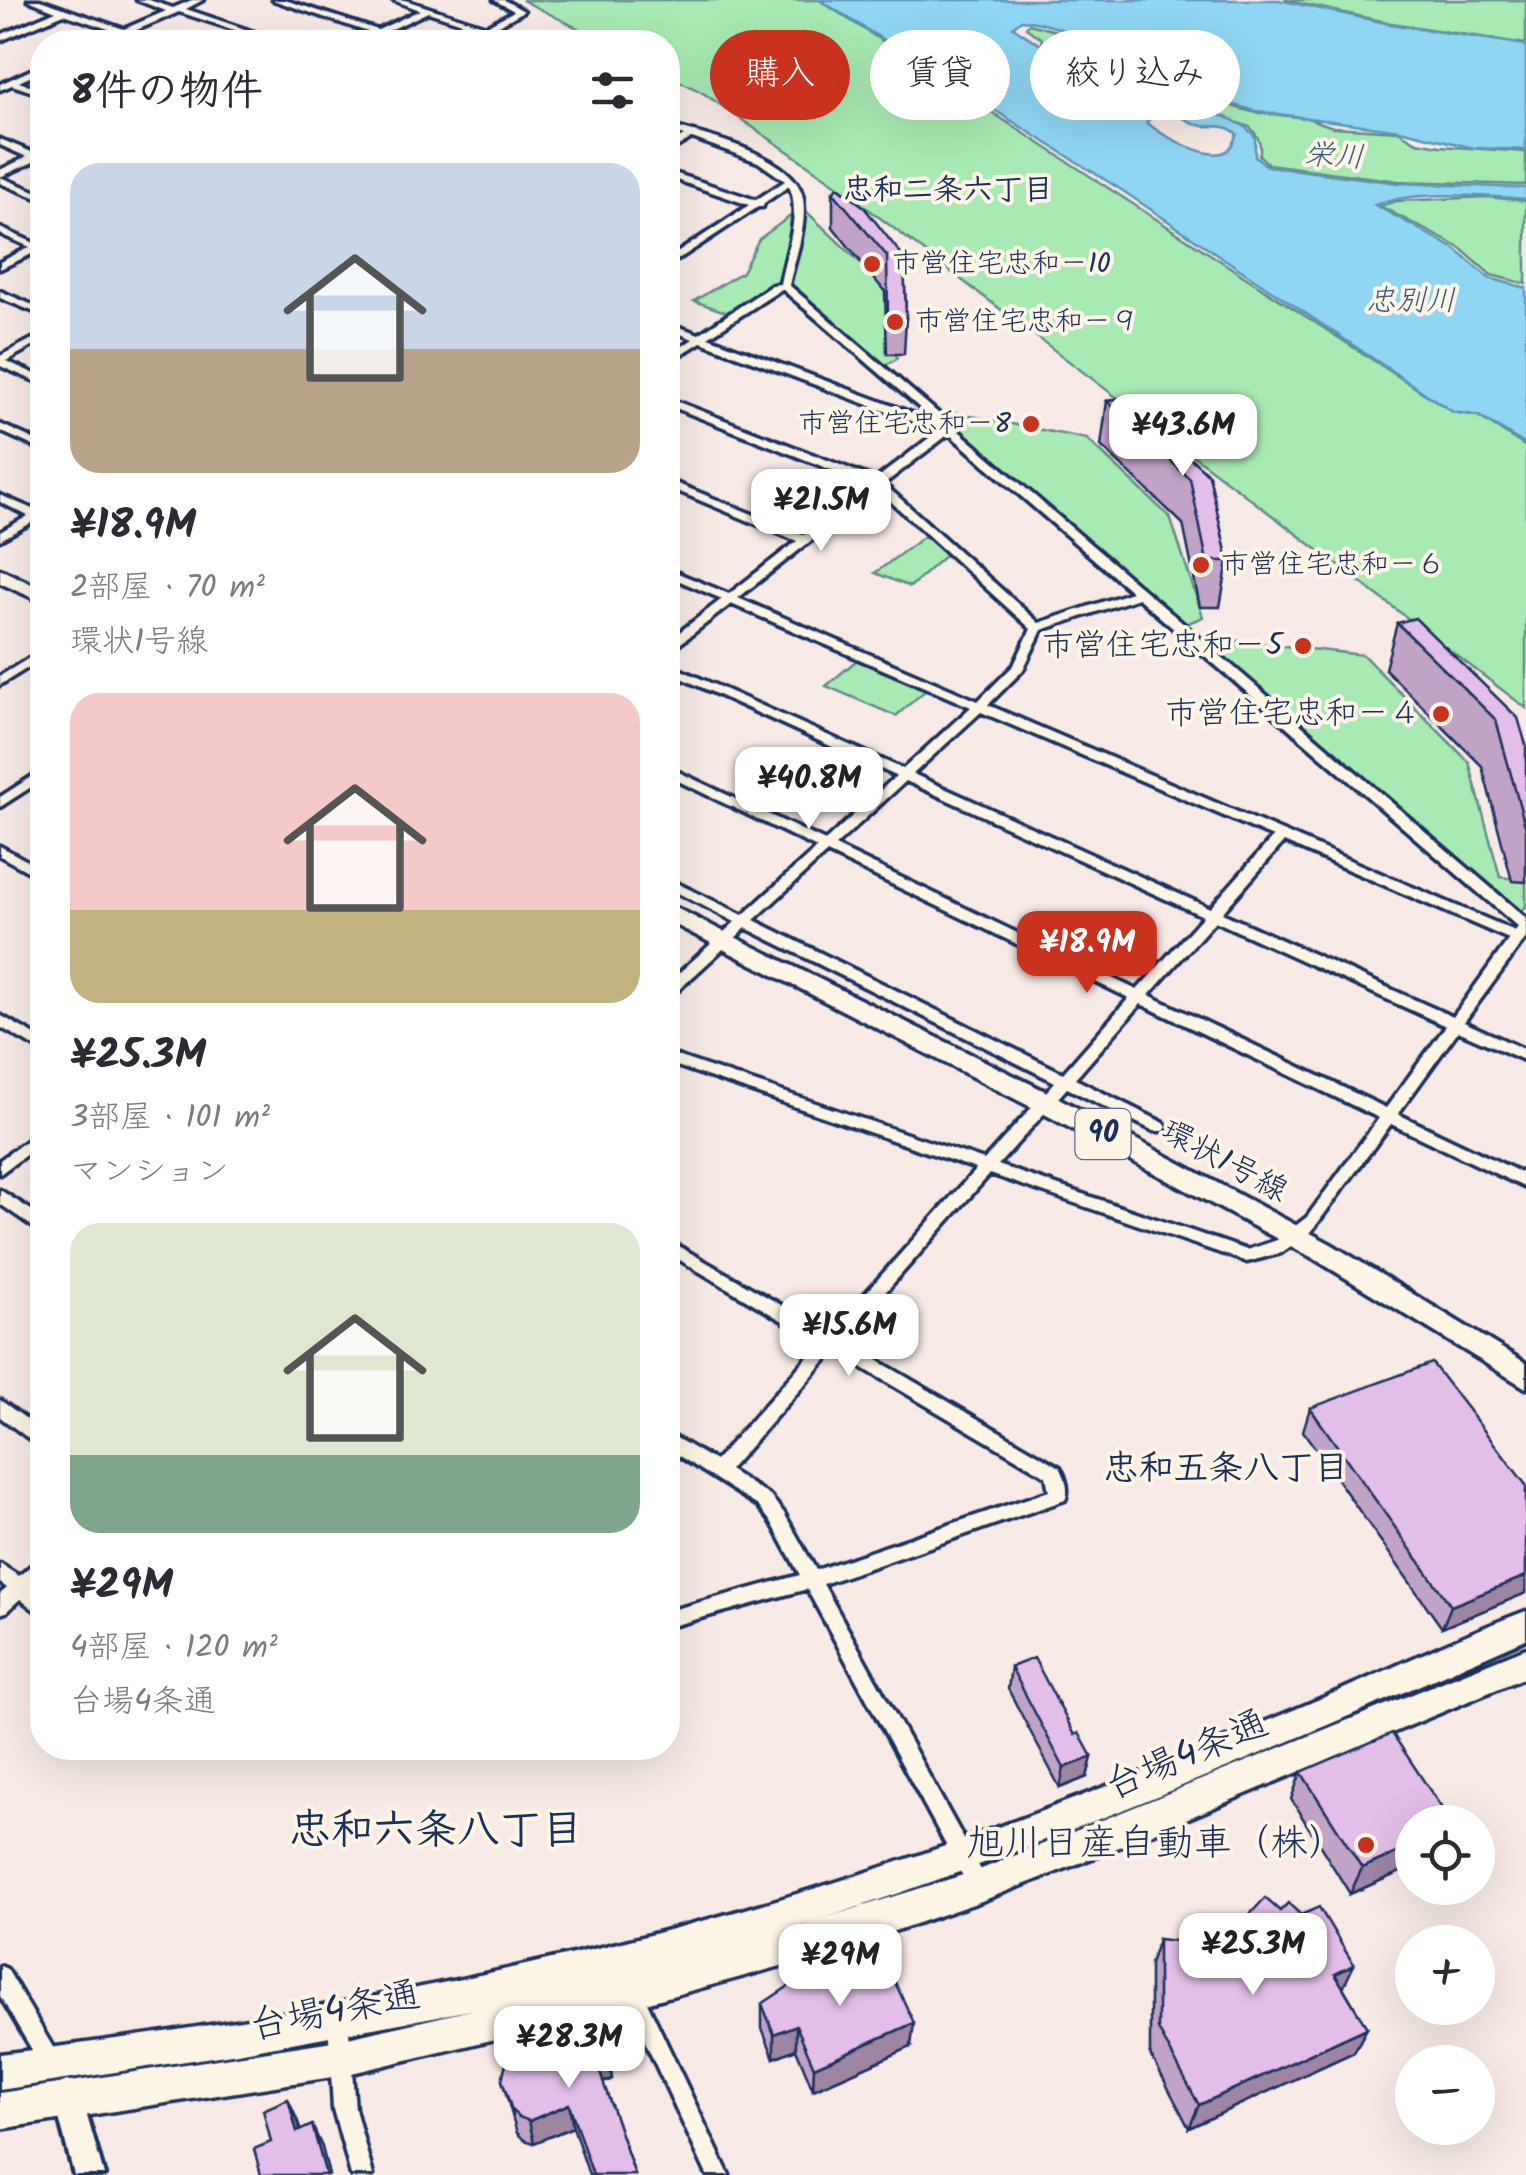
<!DOCTYPE html>
<html lang="ja">
<meta charset="utf-8">
<style>
body{margin:0;font-family:Kalam,"Klee One",sans-serif;background:#f2f2f3;color:#2b2b33;height:100vh;display:flex;flex-direction:column;font-size:38px;white-space:nowrap}
*{box-sizing:border-box;margin:0}
p{font-size:32px;color:#7c7c81}
.icon{flex:none;width:55px;height:55px;fill:none;stroke:currentColor;stroke-width:2;stroke-linecap:round;stroke-linejoin:round}
.map{position:relative;flex:1;overflow:hidden}
.sheet{position:absolute;left:30px;top:30px;width:650px;height:1730px;display:flex;flex-direction:column;background:#fff;border-radius:40px;box-shadow:0 10px 40px #0002}
.sheet>*{flex:none}
.hud{position:absolute;left:710px;top:30px;width:665px;height:90px;display:flex;gap:20px}
.buttons{position:absolute;left:1395px;top:1805px;display:grid;gap:20px}
.buttons a{display:grid;place-items:center;width:100px;height:100px;border-radius:50%;background:#fff;box-shadow:0 10px 40px #0002;font-size:50px}
.price{position:absolute;translate:-50% -85px;padding:0 22px;border-radius:20px;background:#fff;color:#222;font-size:32px;line-height:65px;filter:drop-shadow(0 2px 5px #0008)}
.price::after{content:'';position:absolute;left:50%;top:60px;width:30px;height:22px;margin-left:-15px;background:inherit;clip-path:polygon(0 0,100% 0,50% 100%)}
.price.active{background:#c8321e;color:#fff}
ul{padding:0;list-style:none}
li{display:grid;align-content:center;gap:20px;height:530px;padding:0 40px}
li span{display:grid;place-items:center;height:310px;border-radius:30px;color:#555}
li>.icon{margin-inline-start:auto}
span .icon{width:180px;height:180px;fill:#fffc;stroke-width:1}
li b{font-size:42px}
h2{display:flex;justify-content:space-between;align-items:center;height:120px;padding:0 40px;font-size:42px}
.chip{padding:0 35px;border-radius:45px;background:#fff;box-shadow:0 10px 40px #0002;font-size:35px;line-height:90px}
.chip.active{background:#c8321e;color:#fff}
.map>svg:first-child{display:block}
</style>
<div class="map">
<svg width="1526" height="2175" viewBox="0 0 1526 2175">
<rect width="100%" height="100%" fill="#f7eae6"/>
<filter id="ink" filterUnits="userSpaceOnUse"><feTurbulence type="fractalNoise" baseFrequency=".01" numOctaves="2"/><feDisplacementMap in="SourceGraphic" scale="20" xChannelSelector="R" yChannelSelector="G"/><feConvolveMatrix kernelMatrix="1 2 1 2 8 2 1 2 1" color-interpolation-filters="sRGB"/></filter>
<g filter="url(#ink)">
<!-- green -->
<g fill="#a8eab3" stroke="#628c88" stroke-width="2.5">
<path d="M522,0h297l634,412 25,4 48,31v261l-692,-525 -131,-90 -35,-18v-33h-63z"/>
<path d="M1284,0h242v44l-135,-21z"/>
<path d="M1029,24l42,11 16,14 30,16 22,3 65,30 48,14 55,6 26,9 65,4 19,11 23,4 86,6v33l-128,-4 -130,-17 -9,-9c4,-11 -2,-20 -9,-28l-82,-28 -14,-14 -45,-11 -48,-27 -20,-4 1,-4 -16,-11z"/>
<path d="M1488,197l38,4v83l-35,-9 -31,-27 -80,-42 16,-5z"/>
<path d="M796,212h11l78,74 12,73 -17,9 -96,-82 -50,29 -40,-14 48,-29 17,-33z"/>
<path d="M951,412l136,27 83,78 33,100 -22,9 -247,-210z"/>
<path d="M926,535l21,19 -37,33 -35,-14z"/>
<path d="M1213,638l150,17 106,107 31,115 26,3v27l-11,8 -315,-272z"/>
<path d="M857,660l70,29 -31,27 -70,-30z"/>
</g>
<!-- water -->
<path fill="#90d6f2" stroke="#6193b7" stroke-width="2.5" fill-rule="evenodd" d="M820,0h459l111,24 136,21v105l-52,-2 -74,-18 -144,-19 -52,-14 -57,-28 -30,-6 -28,-15 -5,-12c-25,-6 -37,-14 -63,-16l-8,7 26,17 21,4 48,27 43,10 15,15 60,17 18,9 11,10v20l12,10 131,17 128,5v11c-44,-3 -111,-9 -151,6l80,44 34,29 37,10v157l-47,-29 -26,-4 -330,-221zM1163,110c14,3 21,9 32,14 16,6 28,-3 42,10 -4,8 -6,17 -15,19 -20,5 -62,-19 -76,-31z"/>
<g fill="none" stroke-linecap="round" stroke-linejoin="round">
<!-- minor casing -->
<g stroke="#1b2f5e" stroke-width="7">
<g id="minor">
<path d="M28,0h12l84,29 42,-18 -29,-11h12l24,8 19,-8h11l-17,9 97,33h-11l-93,-30 -47,20 25,10h-11l-21,-7 -18,7h-10l20,-10 -53,-18 -64,27v-6l56,-24z"/>
<path d="M273,0h12l93,30 42,-20 -27,-10h12l81,26 28,-15 -20,-11h10l20,11 -30,17 39,14h-11l-94,-30 -42,20 25,10h-11l-21,-6 -14,6h-10l16,-9z"/>
<path d="M42,65v6l-23,11 23,8v5l-30,-10 -12,5v-6z"/>
<path d="M668,125c35,10 123,29 134,69 7,27 -7,64 -13,91l737,633v20l-62,84 62,28v11l-68,-30 -60,83 128,61v13l-135,-64 -80,108 -30,21 -34,9 -257,-88 -147,166 217,127c5,9 10,24 5,33l-242,84 163,295 3,7 -3,7 -7,3 -7,-3 -165,-304 -139,38v-16l132,-36 -28,-52 -14,-17 -90,-57v-16l47,28 105,-118 -152,-90v-13l162,93 146,-164 -308,-106v-10l316,107 71,-78 -309,-154 -73,67 -5,1v-13l67,-61 -67,-34v-9l75,36 74,-67 -149,-72v-9l157,74 71,-65 -228,-104v-8l235,105 68,-62 -240,-103 -59,46 -4,1v-10l54,-42 -54,-23v-7l61,25 68,-53 -129,-54v-7l136,55 65,-50 -201,-80v-7l208,81 62,-48 -237,-89 -33,21v-7l25,-17 -25,-10v-6l31,11 73,-49 8,-1c5,-30 22,-69 9,-98l-25,17 -1,4h-5l-90,59v-7l81,-54 -81,-28v-6l88,29 29,-19 -27,-19 -66,-24 -24,14v-7l16,-9 -16,-5zM782,289l154,133 -228,-85zM949,434l183,158 -93,31 -155,-139zM877,489l154,140 -17,36 -36,36 -240,-103zM1138,598l380,329 -3,4 -527,-226 35,-35 19,-40zM981,712l292,125 -63,71 -297,-134zM906,781l297,135 -66,74 -302,-144zM1284,842l225,97 -56,78 -231,-104zM827,853l302,145 -66,75 -309,-153zM1215,921l231,105 -60,82 -237,-113zM1141,1004l238,114 -72,99 -30,23 -30,10 -249,-85 69,-77 87,43h10l3,-4 -3,-4 -89,-44zM834,1351l212,125 3,15 -233,79 -32,-57 -14,-17 -41,-26z"/>
<path d="M0,139l34,14 8,-3v8l-42,19v-7l27,-13 -27,-12z"/>
<path d="M0,177l42,17v6l-42,-17z"/>
<path d="M0,228l37,16 5,-2v10l-4,-1 -38,18v-7l30,-15 -30,-13z"/>
<path d="M0,291l42,18v6l-42,-17z"/>
<path d="M42,334v7l-36,20 36,16v7l-42,-18v-10z"/>
<path d="M0,424l42,19v7l-42,-19z"/>
<path d="M0,495l37,16 5,-1v7l-42,23v-8l28,-16 -28,-14z"/>
<path d="M42,650v9l-42,26v-9z"/>
<path d="M42,770v10l-42,27v-10z"/>
<path d="M0,846l42,23v10l-42,-23z"/>
<path d="M0,1015l42,24v12l-42,-24z"/>
<path d="M42,1129v14l-42,31v-14z"/>
<path d="M0,1190l42,27v14l-6,-2 -36,-25z"/>
<path d="M0,1400l42,30v16l-6,-2 -36,-27z"/>
<path d="M42,1559v19l-9,9 9,8v18l-6,-2 -16,-12 -14,13 -6,2v-20l7,-6 -7,-5v-19l19,12 17,-15z"/>
<path d="M0,1966l7,3 51,87 4,7 -4,7 -7,4 -7,-4 -44,-74z"/>
<path d="M631,1980l7,3 91,192h-22l-86,-185 3,-7z"/>
<path d="M338,2009l7,3 3,7 7,90 18,66h-22l-18,-66 -5,-90 3,-7z"/>
</g>
</g>
<!-- tertiary casing -->
<g stroke="#1b2f5e" stroke-width="8">
<path id="tertiary" d="M67,2081l10,4 4,10 23,80h-30l-21,-80 4,-10z"/>
</g>
<!-- primary casing -->
<g stroke="#1b2f5e" stroke-width="7">
<g id="primary">
<path d="M0,569l42,20v13l-42,-19z"/>
<path d="M668,904l385,191 278,149 195,119v25l-213,-130 -278,-149 -367,-188z"/>
</g>
</g>
<!-- trunk casing -->
<g stroke="#1b2f5e" stroke-width="7">
<path id="trunk" d="M1526,1611v28c-248,108 -496,217 -756,296l209,-65 547,-222v29l-426,178 -121,47 -143,49 -205,56 -292,69 -339,53v-36l339,-53 132,-30 -233,43 -238,37v-36c309,-37 621,-98 916,-198 142,-48 280,-105 418,-163 64,-27 127,-58 192,-82z"/>
</g>
<!-- minor -->
<use href="#minor" fill="#fcf5e5" fill-rule="evenodd"/>
<!-- tertiary -->
<use href="#tertiary" fill="#fcf5e5" fill-rule="evenodd"/>
<!-- primary -->
<use href="#primary" fill="#fcf5e5" fill-rule="evenodd"/>
<!-- trunk -->
<use href="#trunk" fill="#fcf5e5" fill-rule="evenodd"/>
</g>
<!-- wall -->
<g fill="#c2a3c8" stroke="#1b2f5e" stroke-width="2.5">
<path d="M833,192l71,66 2,60 -2,36h-17l-2,-62 -52,-65z"/>
<path d="M1107,401l102,74 19,86 -8,46h-20l-17,-83 -82,-78z"/>
<path d="M1397,623l129,122v137l-14,-1 -30,-115 -97,-97z"/>
<path d="M1310,1408l216,77v108l-84,35 -139,-197z"/>
<path d="M1011,1667l64,68 17,22 -5,20 -27,11 -52,-99z"/>
<path d="M1301,1772l111,50v45l-62,27 -59,-95z"/>
<path d="M1158,1939l185,48 24,41 -13,24 -165,76 -39,-75v-89z"/>
<path d="M762,2004l149,43 -98,43 -17,-41 -22,9 -12,-30z"/>
<path d="M608,2056l4,23 -9,4 32,92h-46l-16,-48 -39,16 -10,-3 -7,-7 -15,-53z"/>
</g>
<!-- shaded-wall -->
<g fill="#9e85a3" stroke="#1b2f5e" stroke-width="2.5">
<path d="M1526,1576v17l-84,35 9,-22z"/>
<path d="M1092,1757l-5,20 -27,11 4,-20z"/>
<path d="M1412,1846v21l-62,27 12,-26z"/>
<path d="M1354,1965l-12,25 -7,-16z"/>
<path d="M914,2023l-3,24 -98,43 1,-23z"/>
<path d="M796,2025v24l-22,9v-24z"/>
<path d="M1367,2028l-13,24 -165,76 10,-23z"/>
<path d="M608,2056l4,23 -13,5 -3,-23z"/>
<path d="M288,2099l10,23 9,32 -10,-22z"/>
<path d="M569,2104l4,23 -39,16 -5,-22z"/>
<path d="M312,2125l10,22 7,28h-3z"/>
</g>
<!-- building -->
<g fill="#e2bee9" stroke="#1b2f5e" stroke-width="2.5">
<path d="M838,187l25,19 41,52 2,60h-18l-1,-62 -54,-64z"/>
<path d="M1124,397l85,78 19,86h-21l-17,-82 -83,-78z"/>
<path d="M1415,618l103,100 8,27v84l-30,-109 -99,-97z"/>
<path d="M1432,1363l94,122v91l-75,30 -141,-198z"/>
<path d="M1034,1658l41,77 4,-2 13,24 -28,11 -53,-101z"/>
<path d="M1392,1733l59,89h-39v24l-50,22 -61,-96z"/>
<path d="M1265,1898l15,13 8,-8 13,12 18,-8 35,58 -19,9 32,54 -168,77 -41,-76v-90l26,3 24,-5 12,-13h21z"/>
<path d="M861,1962l3,5 12,-5 3,6 8,-3 27,58 -100,44 -18,-42 -22,9 -12,-30 48,-32z"/>
<path d="M597,2023l11,33 -12,5 39,114h-42l-24,-71 -40,17 -10,-4 -7,-6 -10,-31 7,-31 8,-7z"/>
<path d="M288,2099l9,33 15,-7 14,50h-65l-7,-26 17,-7 -8,-32z"/>
</g>
</g>
<!-- markers -->
<g fill="#c8321e" stroke="#fcf5e5" stroke-width="4">
<circle cx="872" cy="264" r="10"/>
<circle cx="895" cy="322" r="10"/>
<circle cx="1031" cy="424" r="10"/>
<circle cx="1201" cy="565" r="10"/>
<circle cx="1303" cy="646" r="10"/>
<circle cx="1441" cy="714" r="10"/>
<circle cx="1366" cy="1845" r="10"/>
</g>
<g text-anchor="middle" dominant-baseline="central" stroke-width="8" stroke-linejoin="round" paint-order="stroke">
<!-- far-poi labels -->
<g font-size="28" fill="#1b2f5e" stroke="#fcf5e5" text-anchor="start">
<text x="892" y="264">市営住宅忠和－10</text>
<text x="915" y="322">市営住宅忠和－９</text>
<text x="1011" y="424" text-anchor="end">市営住宅忠和－8</text>
<text x="1221" y="565">市営住宅忠和－６</text>
</g>
<!-- far-water labels -->
<g font-size="30" font-style="italic" fill="#385983" stroke="#fcf5e5">
<text transform="translate(1334 157) rotate(4)">栄川</text>
<text x="1411" y="302">忠別川</text>
</g>
<!-- far-neighbourhood labels -->
<g font-size="30" font-weight="bold" fill="#1b2f5e" stroke="#fcf5e5">
<text x="948" y="191">忠和二条六丁目</text>
</g>
<!-- shield labels -->
<rect fill="#fcf5e5" stroke="#5e6a86" stroke-width="2.5" x="1075.5" y="1109" width="55" height="50" rx="8"/>
<g font-size="30" font-weight="bold" fill="#1b2f5e">
<text x="1103" y="1134">90</text>
</g>
<!-- poi labels -->
<g font-size="32" fill="#1b2f5e" stroke="#fcf5e5" text-anchor="end">
<text x="1283" y="646">市営住宅忠和－5</text>
<text x="1421" y="714">市営住宅忠和－４</text>
</g>
<!-- street labels -->
<g font-size="32" fill="#1b2f5e" stroke="#fcf5e5">
<text transform="translate(1224 1162) rotate(28)">環状1号線</text>
</g>
<!-- neighbourhood labels -->
<g font-size="35" font-weight="bold" fill="#1b2f5e" stroke="#fcf5e5">
<text x="1226" y="1470">忠和五条八丁目</text>
</g>
<!-- near-street labels -->
<g font-size="38" fill="#1b2f5e" stroke="#fcf5e5">
<text transform="translate(1187 1756) rotate(-23)">台場4条通</text>
<text transform="translate(335 2012) rotate(-11)">台場4条通</text>
</g>
<!-- near-poi labels -->
<g font-size="38" fill="#1b2f5e" stroke="#fcf5e5" text-anchor="end">
<text x="1346" y="1845">旭川日産自動車（株）</text>
</g>
<!-- near-neighbourhood labels -->
<g font-size="42" font-weight="bold" fill="#1b2f5e" stroke="#fcf5e5">
<text x="436" y="1831">忠和六条八丁目</text>
</g>
</g>
</svg>
<div class="buttons">
<a><svg class="icon" aria-label="locate" viewBox="0 0 24 24"><circle cx="12" cy="12" r="6"/><path d="M12 2v4M12 18v4M2 12h4M18 12h4"/></svg></a>
<a>+</a>
<a>−</a>
</div>
<b class="price" style="left:1183px;top:479px">¥43.6M</b>
<b class="price" style="left:821px;top:554px">¥21.5M</b>
<b class="price" style="left:809px;top:832px">¥40.8M</b>
<b class="price active" style="left:1087px;top:996px">¥18.9M</b>
<b class="price" style="left:849px;top:1379px">¥15.6M</b>
<b class="price" style="left:1253px;top:1998px">¥25.3M</b>
<b class="price" style="left:840px;top:2009px">¥29M</b>
<b class="price" style="left:569px;top:2091px">¥28.3M</b>
<div class="hud">
<a class="chip active">購入</a>
<a class="chip">賃貸</a>
<a class="chip">絞り込み</a>
</div>
<section class="sheet">
<h2>8件の物件<svg class="icon" aria-label="filters" viewBox="0 0 24 24"><path d="M4 7h16M4 17h16"/><circle cx="9" cy="7" r="2"/><circle cx="15" cy="17" r="2"/></svg></h2>
<ul>
<li><span style="background:linear-gradient(#c9d6e8 60%,#b9a48a 0)"><svg class="icon" aria-label="home" viewBox="0 0 24 24"><path d="M3 11l9-7 9 7M6 9v11h12V9"/></svg></span><div><b>¥18.9M</b><p>2部屋 · 70 m²</p><p>環状1号線</p></div></li>
<li><span style="background:linear-gradient(#f6c9c9 70%,#c2b280 0)"><svg class="icon" aria-label="home" viewBox="0 0 24 24"><path d="M3 11l9-7 9 7M6 9v11h12V9"/></svg></span><div><b>¥25.3M</b><p>3部屋 · 101 m²</p><p>マンション</p></div></li>
<li><span style="background:linear-gradient(#dfe7d0 75%,#7fa58c 0)"><svg class="icon" aria-label="home" viewBox="0 0 24 24"><path d="M3 11l9-7 9 7M6 9v11h12V9"/></svg></span><div><b>¥29M</b><p>4部屋 · 120 m²</p><p>台場4条通</p></div></li>
</ul>
</section>
</div>
